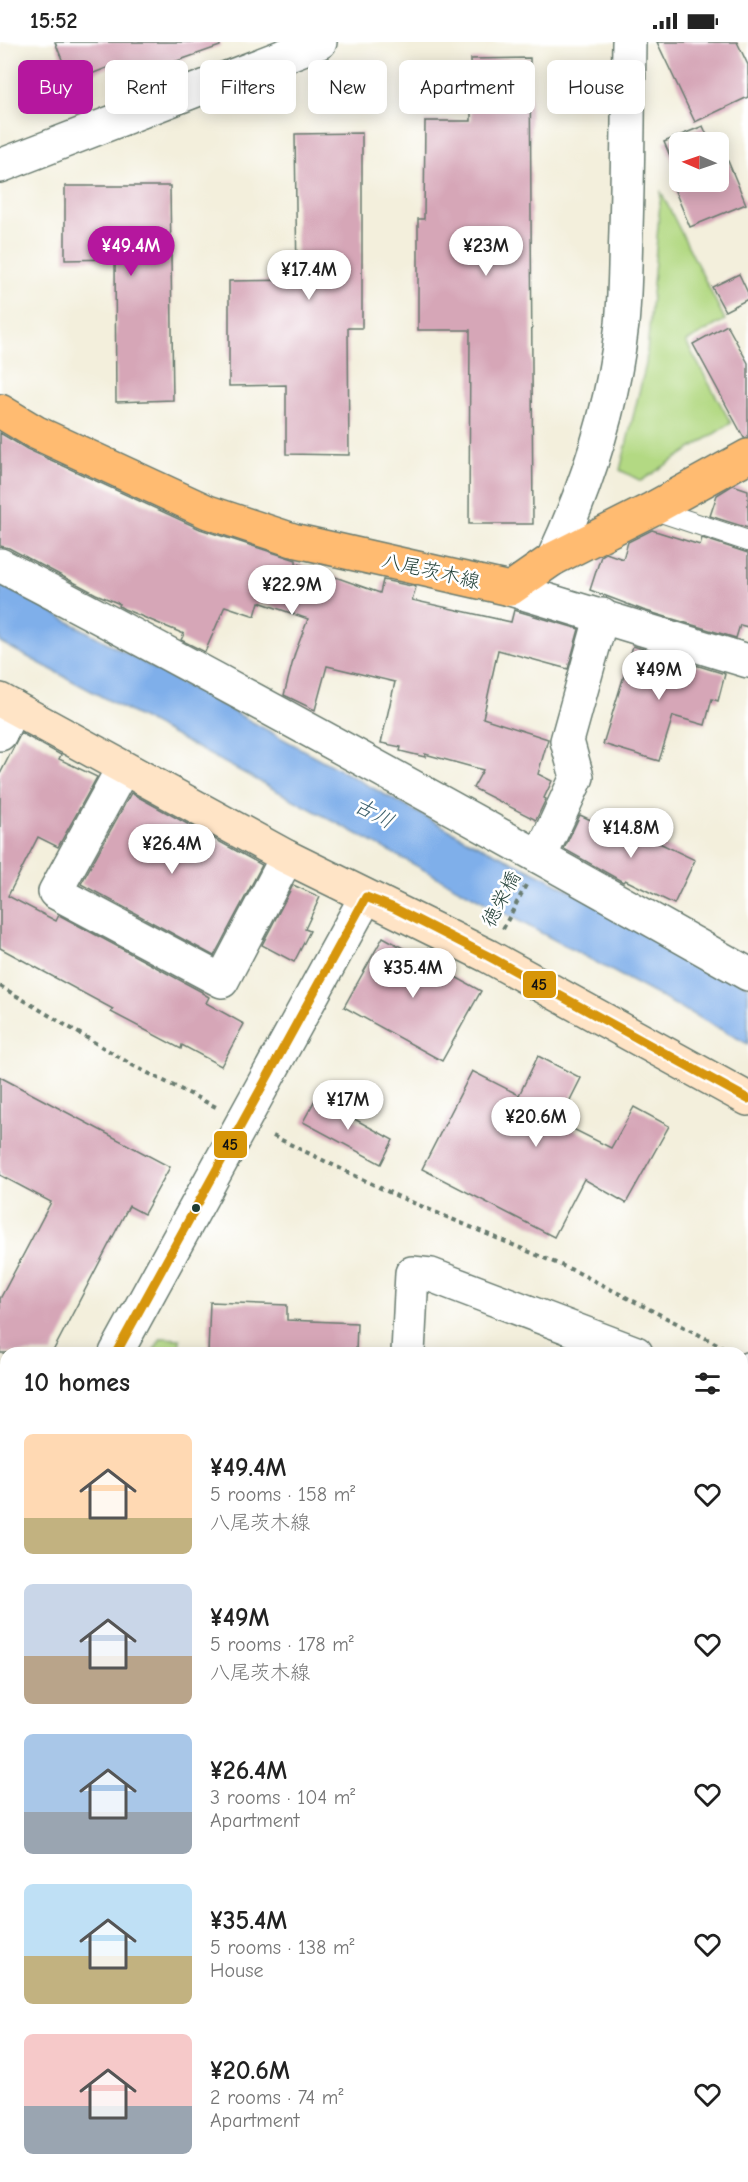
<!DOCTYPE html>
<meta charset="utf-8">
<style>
body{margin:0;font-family:"Comic Neue","Klee One",sans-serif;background:#f6f6f6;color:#222;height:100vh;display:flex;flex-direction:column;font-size:22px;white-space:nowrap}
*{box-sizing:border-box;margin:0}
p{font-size:20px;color:#767676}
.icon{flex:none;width:33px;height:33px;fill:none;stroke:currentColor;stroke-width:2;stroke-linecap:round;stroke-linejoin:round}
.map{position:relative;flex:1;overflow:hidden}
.details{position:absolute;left:0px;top:1305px;width:748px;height:836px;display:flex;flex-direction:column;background:#fff;border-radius:18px 18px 0 0;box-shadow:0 3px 15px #0003}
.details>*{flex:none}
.top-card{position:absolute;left:18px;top:18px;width:712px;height:54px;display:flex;gap:12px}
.needle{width:39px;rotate:272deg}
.tools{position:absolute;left:669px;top:90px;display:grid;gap:12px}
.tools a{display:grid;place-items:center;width:60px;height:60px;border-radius:9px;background:#fff;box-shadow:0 3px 15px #0003;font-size:30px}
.price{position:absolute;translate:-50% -51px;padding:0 14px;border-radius:21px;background:#fff;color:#222;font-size:20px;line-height:39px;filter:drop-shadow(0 2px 3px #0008)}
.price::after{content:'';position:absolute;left:50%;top:36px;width:18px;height:14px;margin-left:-9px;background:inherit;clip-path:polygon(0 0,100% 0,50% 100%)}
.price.selected{background:#b5179e;color:#fff}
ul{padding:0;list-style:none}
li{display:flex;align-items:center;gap:18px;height:150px;padding:0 24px}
li span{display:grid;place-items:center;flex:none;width:168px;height:120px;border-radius:9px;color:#555}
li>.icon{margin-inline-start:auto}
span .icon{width:72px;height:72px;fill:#fffc;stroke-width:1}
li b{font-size:26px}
h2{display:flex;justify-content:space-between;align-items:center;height:72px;padding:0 24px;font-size:26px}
.tag{padding:0 21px;border-radius:9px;background:#fff;box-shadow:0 3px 15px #0003;font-size:21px;line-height:54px}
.tag.selected{background:#b5179e;color:#fff}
.status{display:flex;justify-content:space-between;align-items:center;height:42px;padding:0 30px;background:#fff;direction:ltr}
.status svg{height:16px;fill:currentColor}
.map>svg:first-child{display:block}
</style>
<div class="status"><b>15:52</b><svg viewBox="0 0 49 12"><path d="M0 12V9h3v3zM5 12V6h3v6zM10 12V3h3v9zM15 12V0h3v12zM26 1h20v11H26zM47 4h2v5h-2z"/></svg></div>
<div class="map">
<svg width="748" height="2140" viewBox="0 0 748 2140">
<rect width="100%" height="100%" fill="#fff"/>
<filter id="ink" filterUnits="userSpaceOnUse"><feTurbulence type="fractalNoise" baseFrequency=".0167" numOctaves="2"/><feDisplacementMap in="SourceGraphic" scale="12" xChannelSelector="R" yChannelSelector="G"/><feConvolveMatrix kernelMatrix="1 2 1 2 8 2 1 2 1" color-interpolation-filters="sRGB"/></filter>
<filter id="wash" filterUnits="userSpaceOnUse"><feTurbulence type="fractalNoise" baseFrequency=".008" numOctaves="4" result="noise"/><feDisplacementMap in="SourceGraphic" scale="24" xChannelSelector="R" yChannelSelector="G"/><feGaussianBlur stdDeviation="1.35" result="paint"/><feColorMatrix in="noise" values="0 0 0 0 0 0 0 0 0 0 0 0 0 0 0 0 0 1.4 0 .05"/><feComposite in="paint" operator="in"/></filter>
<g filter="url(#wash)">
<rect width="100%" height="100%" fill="#f3efdc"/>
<!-- green -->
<g fill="#b3d983" stroke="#698b5c" stroke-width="1.5">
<path d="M661,150l64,128 -39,22 45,81 -90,58 -21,-11 26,-106z"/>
<path d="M161,1296l19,1 -1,14h-27z"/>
</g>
<!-- water -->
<path fill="#7fafea" stroke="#4f768f" stroke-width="1.5" d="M0,542l466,255 79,38 203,109v58l-748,-402z"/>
<g id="blocks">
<!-- building -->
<g fill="#d6a6b7">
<path d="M55,0h165v4l-100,35 -6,-16 -43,17z"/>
<path d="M657,0h80l11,23v32l-53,25z"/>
<path d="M530,16l3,466h-64l1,-194h-52v-111h6l1,-98h46v-62z"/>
<path d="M703,84l7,16h-30v37l-16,-37z"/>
<path d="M362,91v195h-14l1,127 -63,-1v-69l-57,1v-105l68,-1 -2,-146z"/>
<path d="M728,119l18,43 -56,23 -18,-43 8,-3 38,1v-19z"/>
<path d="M65,144h105l3,214 -57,2 -1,-143 -50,1z"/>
<path d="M739,232l9,19v6l-23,12 -13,-24z"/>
<path d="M727,283l21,38v74l-4,1 -51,-94z"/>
<path d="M0,391l27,16 173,80 96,31v3l84,30 3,-13 33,7 -4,13 99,22 3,-12 65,19 -11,40 -70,-19 -15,68 65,21 -10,35 14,7 -8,17 2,1 -10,21 -63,-32 10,-18 -58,-16v3l-25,-6 1,-4 -20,-4 14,-61 -68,-16 -12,44 -31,-15 11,-42 13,-34 -49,-17 -4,14 -30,-10 -20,46 -24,-12 3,-6 -60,-25 -5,-3 1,-2 -24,-10 -87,-46 -9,-2z"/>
<path d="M733,443l15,5v38l-38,-12 7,-21z"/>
<path d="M652,488l48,15 2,-7 46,15v74l-8,-2 -4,13 -93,-28 -53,-20 11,-34 5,-3 17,6 5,-17z"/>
<path d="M633,604l92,28 -7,27 -6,-2 -7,26 -32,-9 -14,45 -56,-17z"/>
<path d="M21,691l40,22 -2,4 38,18 -39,70 -20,-10 -30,59 48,25 3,-6 143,77v1l7,4 -3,6 38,21 -23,42 -39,-21 -1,4 -70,-37 2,-3 -113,-61v-174z"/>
<path d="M131,751l131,72 -48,91 -133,-72z"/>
<path d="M580,773l47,22 1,-3 18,9 3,-5 46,22 -21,44 -49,-24 -2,2 -59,-33z"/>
<path d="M293,843l27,12 -15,32 5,2 -16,31 -32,-17z"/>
<path d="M383,895l98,54 -39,70 -98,-54z"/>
<path d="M538,1014l43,22 -22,44 52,26 23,-41 35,19 -43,77 -42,-24 -30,58 -132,-68 50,-98 47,24z"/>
<path d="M0,1035l170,90 -26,47 -15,-8 -77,147h-52v-54l51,-97 -51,-27z"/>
<path d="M316,1056l77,42 -12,24 -78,-42z"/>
<path d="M210,1260l77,3v15l70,3 -1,30h-148z"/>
</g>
</g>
</g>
<g filter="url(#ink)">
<use href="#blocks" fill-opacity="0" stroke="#697b6f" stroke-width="1.5"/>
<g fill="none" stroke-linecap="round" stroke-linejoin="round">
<!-- lane casing -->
<g stroke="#697b6f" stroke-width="22">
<g id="lane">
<path d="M652,467l96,32"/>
<path d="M742,1545l6,1"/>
</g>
</g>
<!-- street casing -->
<g stroke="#697b6f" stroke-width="36">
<g id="street">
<path d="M0,124l320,-124"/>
<path d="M553,517c34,-73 60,-154 69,-235 3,-31 3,-64 4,-95 2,-63 2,-125 3,-187"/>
<path d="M0,523c252,131 500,269 748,409"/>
<path d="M510,547l238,72"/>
<path d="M0,692l13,-27"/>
<path d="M123,726l-68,124 167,89 65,-124"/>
<path d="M540,815l37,-80 -10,-36 35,-126"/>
<path d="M116,1311l250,-456"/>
<path d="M408,1311l4,-80 19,2 205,78"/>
<path d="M742,1336l1,-5 5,-4"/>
<path d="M0,1436l6,3"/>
<path d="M0,1578l6,-22"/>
<path d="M742,1871h6"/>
<path d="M0,1912h6"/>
<path d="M126,2134v6"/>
<path d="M691,2134v6"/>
</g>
</g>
<!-- secondary casing -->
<g stroke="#697b6f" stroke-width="36">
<path id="secondary" d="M0,658l287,157 201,99 260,143"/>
</g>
<!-- primary casing -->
<g stroke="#697b6f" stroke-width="36">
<path id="primary" d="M0,369l35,21 173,80 85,28 217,49 43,-30 99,-50 96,-53"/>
</g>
<!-- path -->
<g stroke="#697b6f" stroke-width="4" stroke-dasharray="4.5 4.5" stroke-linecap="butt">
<path d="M503,887l23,-44"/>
<path d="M0,944l134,80 82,41"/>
<path d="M273,1094l124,60 180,76 146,75"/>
<path d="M742,1994h6"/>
</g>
<!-- lane -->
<use href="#lane" stroke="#fff" stroke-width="20"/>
<!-- street -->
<use href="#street" stroke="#fff" stroke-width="33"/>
<!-- secondary -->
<use href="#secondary" stroke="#ffe4c6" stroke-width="33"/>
<!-- primary -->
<use href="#primary" stroke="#ffbb71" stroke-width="33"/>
<!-- bus-1 casing -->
<g stroke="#fff" stroke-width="14">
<path id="bus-1" d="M116,1311l250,-456 28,11 94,48 260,143"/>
</g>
<!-- bus-1 -->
<use href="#bus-1" stroke="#d79608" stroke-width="9"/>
</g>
</g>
<!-- markers -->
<circle fill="#1f3d34" stroke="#fff" stroke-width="2" cx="196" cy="1166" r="5"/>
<g text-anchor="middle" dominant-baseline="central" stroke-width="5" stroke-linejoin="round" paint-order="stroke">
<!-- street labels -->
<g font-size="20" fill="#1f3d34" stroke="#fff">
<text transform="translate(431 529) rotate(13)">八尾茨木線</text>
<text transform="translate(501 857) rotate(-62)">徳栄橋</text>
</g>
<!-- water labels -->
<g font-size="21" font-style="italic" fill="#3c5f6b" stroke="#fff">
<text transform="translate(374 771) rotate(28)">古川</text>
</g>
</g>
<g stroke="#fff" stroke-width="2">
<rect x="522" y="928" width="35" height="29" rx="6" fill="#d79608"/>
<rect x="213" y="1088" width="35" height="29" rx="6" fill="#d79608"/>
</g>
<g font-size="16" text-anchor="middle" font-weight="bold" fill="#111">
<text x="539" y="948">45</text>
<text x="230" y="1108">45</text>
</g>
</svg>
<div class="tools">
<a><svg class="needle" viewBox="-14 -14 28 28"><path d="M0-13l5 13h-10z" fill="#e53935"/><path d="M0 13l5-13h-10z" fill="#767676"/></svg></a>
</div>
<b class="price selected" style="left:131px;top:235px">¥49.4M</b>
<b class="price" style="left:486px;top:235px">¥23M</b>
<b class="price" style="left:309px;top:259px">¥17.4M</b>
<b class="price" style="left:292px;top:574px">¥22.9M</b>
<b class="price" style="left:659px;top:659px">¥49M</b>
<b class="price" style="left:631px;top:817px">¥14.8M</b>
<b class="price" style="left:172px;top:833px">¥26.4M</b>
<b class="price" style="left:413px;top:957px">¥35.4M</b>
<b class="price" style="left:348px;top:1089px">¥17M</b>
<b class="price" style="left:536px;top:1106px">¥20.6M</b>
<div class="top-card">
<a class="tag selected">Buy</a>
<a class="tag">Rent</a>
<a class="tag">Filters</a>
<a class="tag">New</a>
<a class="tag">Apartment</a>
<a class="tag">House</a>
</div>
<section class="details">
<h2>10 homes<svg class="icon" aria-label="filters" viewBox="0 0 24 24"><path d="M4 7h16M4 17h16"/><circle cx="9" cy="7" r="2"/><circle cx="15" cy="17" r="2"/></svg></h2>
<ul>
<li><span style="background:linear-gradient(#ffd9b3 70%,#c2b280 0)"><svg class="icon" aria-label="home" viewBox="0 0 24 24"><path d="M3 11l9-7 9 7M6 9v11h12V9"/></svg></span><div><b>¥49.4M</b><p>5 rooms · 158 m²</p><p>八尾茨木線</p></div><svg class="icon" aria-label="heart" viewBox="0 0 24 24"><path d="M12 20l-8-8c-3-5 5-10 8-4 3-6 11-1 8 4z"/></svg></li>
<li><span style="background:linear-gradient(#c9d6e8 60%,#b9a48a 0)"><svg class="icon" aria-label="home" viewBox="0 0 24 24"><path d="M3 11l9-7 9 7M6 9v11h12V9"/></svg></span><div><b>¥49M</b><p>5 rooms · 178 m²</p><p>八尾茨木線</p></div><svg class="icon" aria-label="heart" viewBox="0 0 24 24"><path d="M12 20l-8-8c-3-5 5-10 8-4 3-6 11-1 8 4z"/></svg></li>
<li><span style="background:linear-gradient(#a9c7e8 65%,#9aa5b1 0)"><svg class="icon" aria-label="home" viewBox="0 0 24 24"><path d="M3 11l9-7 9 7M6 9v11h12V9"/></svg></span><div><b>¥26.4M</b><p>3 rooms · 104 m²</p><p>Apartment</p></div><svg class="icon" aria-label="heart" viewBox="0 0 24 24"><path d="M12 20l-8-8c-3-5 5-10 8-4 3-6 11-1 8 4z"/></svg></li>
<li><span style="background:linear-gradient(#bfe0f5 60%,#c2b280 0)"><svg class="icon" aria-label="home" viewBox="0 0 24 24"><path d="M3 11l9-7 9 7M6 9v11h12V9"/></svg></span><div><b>¥35.4M</b><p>5 rooms · 138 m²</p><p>House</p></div><svg class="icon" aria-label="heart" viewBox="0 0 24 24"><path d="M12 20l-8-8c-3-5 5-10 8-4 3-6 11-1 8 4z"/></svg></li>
<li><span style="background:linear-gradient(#f6c9c9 60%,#9aa5b1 0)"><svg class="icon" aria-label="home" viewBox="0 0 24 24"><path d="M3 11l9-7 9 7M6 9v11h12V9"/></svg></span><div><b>¥20.6M</b><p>2 rooms · 74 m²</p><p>Apartment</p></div><svg class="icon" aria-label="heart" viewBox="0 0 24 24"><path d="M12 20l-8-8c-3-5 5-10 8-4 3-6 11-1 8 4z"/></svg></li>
</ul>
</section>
</div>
